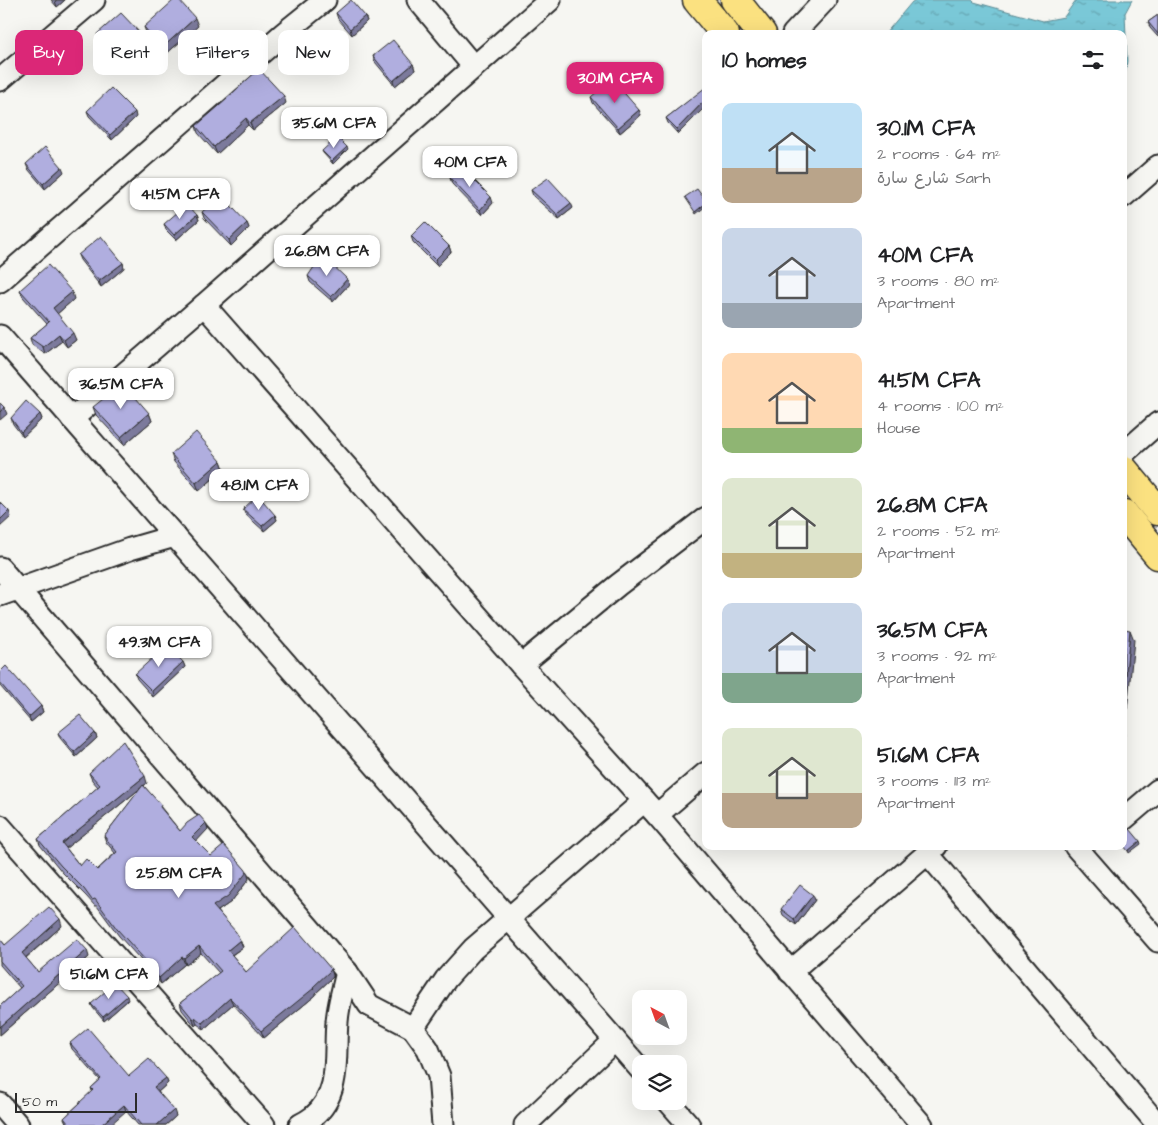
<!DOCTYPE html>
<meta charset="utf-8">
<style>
body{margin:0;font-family:"Architects Daughter","Playpen Sans Arabic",sans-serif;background:#f2f2f2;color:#202124;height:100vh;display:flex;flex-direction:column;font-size:19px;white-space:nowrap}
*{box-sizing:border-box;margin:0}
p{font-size:16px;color:#757577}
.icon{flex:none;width:28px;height:28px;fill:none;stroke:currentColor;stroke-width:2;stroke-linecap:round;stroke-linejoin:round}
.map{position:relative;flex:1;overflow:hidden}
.panel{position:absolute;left:702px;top:30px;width:425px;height:820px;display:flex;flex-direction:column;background:#fff;border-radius:10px;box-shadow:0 5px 20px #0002}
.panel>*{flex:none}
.guide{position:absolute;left:15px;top:30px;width:475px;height:45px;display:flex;gap:10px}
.needle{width:32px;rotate:319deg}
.controls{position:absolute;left:632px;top:990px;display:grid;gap:10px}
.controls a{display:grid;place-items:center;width:55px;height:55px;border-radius:10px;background:#fff;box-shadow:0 5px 20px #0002;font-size:25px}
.scale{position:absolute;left:15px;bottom:12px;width:122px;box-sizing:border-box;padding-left:5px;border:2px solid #2b2b2b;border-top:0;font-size:14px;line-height:18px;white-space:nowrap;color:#2b2b2b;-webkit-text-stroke:4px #f6f6f2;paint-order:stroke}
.price{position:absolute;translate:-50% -42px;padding:0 11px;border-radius:10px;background:#fff;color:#222;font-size:16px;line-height:32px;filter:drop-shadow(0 1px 2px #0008)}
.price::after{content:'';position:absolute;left:50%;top:30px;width:15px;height:11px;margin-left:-8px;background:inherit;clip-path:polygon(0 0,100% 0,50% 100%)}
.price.on{background:#db2777;color:#fff}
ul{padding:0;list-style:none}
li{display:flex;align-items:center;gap:15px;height:125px;padding:0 20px}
li span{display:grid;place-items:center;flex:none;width:140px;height:100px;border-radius:10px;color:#555}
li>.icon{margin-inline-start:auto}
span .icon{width:60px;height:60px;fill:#fffc;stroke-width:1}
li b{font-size:21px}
h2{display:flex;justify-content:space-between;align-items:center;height:60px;padding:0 20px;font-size:21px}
.pill{padding:0 18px;border-radius:10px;background:#fff;box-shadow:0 5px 20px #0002;font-size:18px;line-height:45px}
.pill.on{background:#db2777;color:#fff}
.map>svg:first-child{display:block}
</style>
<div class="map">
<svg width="1158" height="1125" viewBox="0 0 1158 1125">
<defs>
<pattern id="water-ripples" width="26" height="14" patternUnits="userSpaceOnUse" patternTransform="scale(1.25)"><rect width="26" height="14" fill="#7ac8d7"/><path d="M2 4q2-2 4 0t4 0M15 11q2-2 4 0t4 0" fill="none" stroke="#64a3af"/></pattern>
</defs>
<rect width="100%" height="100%" fill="#f6f6f2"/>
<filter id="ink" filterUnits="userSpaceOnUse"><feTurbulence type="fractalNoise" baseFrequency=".02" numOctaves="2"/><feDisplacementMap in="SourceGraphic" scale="10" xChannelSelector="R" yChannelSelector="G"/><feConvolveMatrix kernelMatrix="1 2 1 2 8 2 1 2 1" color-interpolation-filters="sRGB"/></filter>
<g filter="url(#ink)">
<!-- water -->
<path fill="url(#water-ripples)" stroke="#5a8992" d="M916,0h56l2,2 69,19 21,-4 12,-17h56l-7,13 2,48 -3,23v-50h-239l27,-32z"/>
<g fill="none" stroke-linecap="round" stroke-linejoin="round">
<!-- minor casing -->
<g stroke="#2b2b2b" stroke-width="25">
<g id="minor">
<path d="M418,0l56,67"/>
<path d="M793,34l32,-34"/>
<path d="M0,80l94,-80"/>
<path d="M1124,196l34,-30"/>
<path d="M0,281l284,-248 41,-33"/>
<path d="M204,305l317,360 136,150 265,310"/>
<path d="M0,336l641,734"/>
<path d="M72,419l132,-114 346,-305"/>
<path d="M1124,453l34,-30"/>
<path d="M0,568l347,404 22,33 44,23 15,21 11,27 4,49"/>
<path d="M0,595l130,-46 45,-13"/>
<path d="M521,665l97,-80 88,-67"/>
<path d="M657,815l49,-42"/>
<path d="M1124,819l34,-29"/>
<path d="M0,826l264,299"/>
<path d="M1075,846l83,95"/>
<path d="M928,854l230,271"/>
<path d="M790,972l146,-126"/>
<path d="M413,1028l33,-49 27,-30 36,-31 135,-117"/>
<path d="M668,1101l21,24"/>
<path d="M0,1104l18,21"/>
<path d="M300,1125c4,-2 9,-5 13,-8 29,-24 21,-62 24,-95 1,-16 6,-33 10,-50"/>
<path d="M525,1125l90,-85"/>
</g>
</g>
<!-- highway casing -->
<g stroke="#2b2b2b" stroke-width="31">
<g id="highway">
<path d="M697,0l28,34"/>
<path d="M735,0l27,34"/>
<path d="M1124,470l34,41"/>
<path d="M1124,514l34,41"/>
</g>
</g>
<!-- minor -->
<use href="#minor" stroke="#f6f6f2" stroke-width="21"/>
<!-- highway -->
<use href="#highway" stroke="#fbe180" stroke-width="28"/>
</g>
<!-- wall -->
<g fill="#9796c0" stroke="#2b2b2b" fill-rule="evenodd">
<path d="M51,0h14l-8,7z"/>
<path d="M336,13l29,3 2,5 -15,14 -14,-16z"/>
<path d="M1158,15v22l-8,-9 -2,-6z"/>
<path d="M198,26l-33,29 -18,-20 -3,-8z"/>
<path d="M97,34l45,5 -24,21 -19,-21z"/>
<path d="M373,56l40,8 2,6 -20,16 -20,-24z"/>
<path d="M706,88l-28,46 -10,-11 -2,-5z"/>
<path d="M591,97l48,13 2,5 -21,18 -27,-30z"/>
<path d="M226,100l60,3 -33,27 -5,-5 -31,29 -19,-21 -2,-7z"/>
<path d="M87,111l49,6 -24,23 -23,-24z"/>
<path d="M348,149l-15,15 -10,-11 -1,-2z"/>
<path d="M26,164l38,8 -19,17 -17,-20z"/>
<path d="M450,178l43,25 -11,12 -30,-31z"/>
<path d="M531,190l42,18 -14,11 -26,-23z"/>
<path d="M202,212l45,11 2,5 -18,18 -27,-28z"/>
<path d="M197,215l2,5 -23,20 -10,-10 -2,-6z"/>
<path d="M411,236l38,10 2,6 -14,14 -24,-24z"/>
<path d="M78,255l45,8 1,5 -23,19 -21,-27z"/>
<path d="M308,276l41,8 -16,18 -23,-20z"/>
<path d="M20,290l54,9 -17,15 19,26 -9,7 -5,-6 -17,13 -13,-9 -2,-7 17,-14 -24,-27z"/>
<path d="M93,407l56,6 3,8 -28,24 -28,-30z"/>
<path d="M40,414l2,5 -19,18 -10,-13 -2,-6z"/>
<path d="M171,454l50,7 3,8 -25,22 -25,-29z"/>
<path d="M243,509l32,6 2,5 -13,11 -19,-17z"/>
<path d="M183,662l2,5 -32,30 -16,-18 -2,-5z"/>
<path d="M0,672l41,34 2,6 -12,10 -31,-36z"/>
<path d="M58,733h37l2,5 -21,19 -16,-19z"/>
<path d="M89,773l58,10 -3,3 36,45 28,-2 -12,12 15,15 38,23 -18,23 -13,9 22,29 3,7 -11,8 14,17 85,-3 2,6v2l-17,16v2l-52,43 -31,-34 -29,25 -7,-5 -2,2 -13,-16 -2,-7 39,-30 -18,-20 -15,12 -1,-1 -24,20 -12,-15 -30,-33 -22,-30h-2l-9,-10 -23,-23 -23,-28 -2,-6 60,-52 -6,-7zM141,788l-37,48 2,6 9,11 -18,17 -17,-4 -14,-18z"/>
<path d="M815,900l-19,25 -13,-10 -2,-6z"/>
<path d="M62,926l-36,32 12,14 51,-15 -89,78v-29l20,-18 -20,-23v-26l5,6z"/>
<path d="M128,1000l-24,21 -11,-13 -2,-4z"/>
<path d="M70,1043l59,33 37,2 2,5 -10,9 18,24 -10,9h-28l-12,-14 -59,14 -3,-7 16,-15 12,-12 -1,-3 9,-8 -28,-31z"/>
</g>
<!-- shaded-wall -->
<g fill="#7b7a9c" stroke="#2b2b2b">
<path d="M57,0h8l-8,7 -2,-6z"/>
<path d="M365,16l2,5 -15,14 -2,-6z"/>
<path d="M195,18l3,8 -33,29 -3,-7z"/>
<path d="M140,33l2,6 -24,21 -2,-5z"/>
<path d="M413,64l2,6 -20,16 -2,-5z"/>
<path d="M284,96l2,7 -33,27 -3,-7z"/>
<path d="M706,99v7l-28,28 -1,-5z"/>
<path d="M639,110l2,5 -21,18 -2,-5z"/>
<path d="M135,112l1,5 -24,23 -2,-5z"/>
<path d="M246,118l2,7 -31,29 -3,-7z"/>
<path d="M347,147l1,2 -15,15 -1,-3z"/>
<path d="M62,167l2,5 -19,17 -2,-5z"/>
<path d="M491,197l2,6 -11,12 -2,-5z"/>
<path d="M571,203l2,5 -14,11 -2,-5z"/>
<path d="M706,203v3l-10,8 -1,-2z"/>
<path d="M197,215l2,5 -23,20 -2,-5z"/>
<path d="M247,223l2,5 -18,18 -2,-6z"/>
<path d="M449,246l2,6 -14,14 -2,-6z"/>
<path d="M123,263l1,5 -23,19 -2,-6z"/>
<path d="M347,279l2,5 -16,18 -2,-5z"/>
<path d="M72,292l2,7 -18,16 -3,-7z"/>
<path d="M73,333l3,7 -9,7 -3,-7z"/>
<path d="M59,334l3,7 -17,13 -2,-7z"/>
<path d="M4,407l3,7 -7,6v-8z"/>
<path d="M149,413l3,8 -28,24 -3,-8z"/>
<path d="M40,414l2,5 -19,18 -2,-5z"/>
<path d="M221,461l3,8 -25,22 -3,-8z"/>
<path d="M9,511l2,6 -11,10v-7z"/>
<path d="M275,515l2,5 -13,11 -2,-5z"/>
<path d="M1130,630l4,10 -10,101v-47z"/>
<path d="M183,662l2,5 -32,30 -1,-6z"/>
<path d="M41,706l2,6 -12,10 -2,-5z"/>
<path d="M95,733l2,5 -21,19 -2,-5z"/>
<path d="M145,776l2,7 -82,66 -3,-6z"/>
<path d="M206,823l2,6 -14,15 -2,-7z"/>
<path d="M1140,841l1,3 -12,9 -1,-2z"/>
<path d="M247,872l2,7 -18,23 -16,11 -2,-7z"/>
<path d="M813,895l2,5 -19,25 -2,-6z"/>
<path d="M60,919l2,7 -38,33 -2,-6z"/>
<path d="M240,940l3,7 -13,9 -2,-6z"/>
<path d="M199,946l2,7 -15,12 -2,-7z"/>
<path d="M87,950l2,7 -89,78v-8z"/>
<path d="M182,957l3,7 -24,20 -2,-6z"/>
<path d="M331,969l2,6v2l-17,16v2l-52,43 -3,-7 52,-44z"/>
<path d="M127,996l1,4 -24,21 -1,-4z"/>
<path d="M230,998l3,6 -29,25 -2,-6z"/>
<path d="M195,1017l2,7 -2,2 -2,-7z"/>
<path d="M166,1078l2,5 -11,10 -3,-6z"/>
<path d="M124,1105l2,6 -16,14h-9z"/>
<path d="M174,1110l2,6 -10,9h-9z"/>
</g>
<!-- building -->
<g fill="#b0aedf" stroke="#2b2b2b">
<path d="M174,0h5l16,18 -33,30 -18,-21z"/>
<path d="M351,0l14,16 -15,13 -14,-16z"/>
<path d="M121,13l19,20 -24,22 -19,-21z"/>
<path d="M1158,15v19l-10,-12z"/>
<path d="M393,40l20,24 -20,17 -20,-25z"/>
<path d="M259,69l25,27 -34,27 -4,-5 -32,29 -18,-21 31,-27h-1z"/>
<path d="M612,79l27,31 -21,18 -27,-31z"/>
<path d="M706,87v12l-29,30 -11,-11z"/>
<path d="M111,88l24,24 -25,23 -23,-24z"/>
<path d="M337,137l10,10 -15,14 -10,-10z"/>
<path d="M45,147l17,20 -19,17 -17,-20z"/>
<path d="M460,166l31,31 -11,13 -30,-32z"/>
<path d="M548,178l23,25 -14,11 -26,-24z"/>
<path d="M697,189l9,12v2l-11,9 -10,-15z"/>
<path d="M221,195l26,28 -18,17 -27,-28z"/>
<path d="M187,204l10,11 -23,20 -10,-11z"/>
<path d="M425,222l24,24 -14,14 -24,-24z"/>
<path d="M101,236l22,27 -24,18 -21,-26z"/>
<path d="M322,255l25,24 -16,18 -23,-21z"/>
<path d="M48,265l24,27 -19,16 20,25 -9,7 -5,-6 -16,13 -13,-9 19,-16 -29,-32z"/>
<path d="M123,383l26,30 -28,24 -28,-30z"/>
<path d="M26,401l14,13 -19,18 -10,-14z"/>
<path d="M0,403l4,4 -4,5z"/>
<path d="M196,432l25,29 -25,22 -25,-29z"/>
<path d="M258,495l17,20 -13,11 -19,-17z"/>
<path d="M0,502l9,9 -9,9z"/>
<path d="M1124,629l6,1 -6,64z"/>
<path d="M167,645l16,17 -31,29 -17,-17z"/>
<path d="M6,666l35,40 -12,11 -29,-34v-11z"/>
<path d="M80,715l15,18 -21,19 -16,-19z"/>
<path d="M123,741l22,35 -83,67 18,23 6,-7 11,11 20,-18 -13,-16 39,-51 18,20 -1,2 20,24 7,-8 12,-8 7,8 -14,14 19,19 13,-11 21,24 2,3 -19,24 -15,10 23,26 4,8 -12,10 18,22 49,-45 36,42 -1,2 -17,16 1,1 -53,43 -31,-33 -28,25 -7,-6 -2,2 -13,-16 41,-32 -22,-25 -15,12 -2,-1 -23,21 -12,-16 -30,-33 -22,-30 -3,1 -8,-11 -23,-23 -23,-27 62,-54 -11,-12z"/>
<path d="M1130,829l10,12 -12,10 -4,-5v-12z"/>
<path d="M800,885l13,10 -19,24 -13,-10z"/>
<path d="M49,907l11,12 -38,34 16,19 39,-33 10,11 -87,77v-21l22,-20 -22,-25v-22l5,6z"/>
<path d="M115,983l12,13 -24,21 -12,-13z"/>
<path d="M88,1028l41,48 20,-17 17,19 -12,9 20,23 -17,15h-16l-17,-20 -23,20h-34l2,-1 -5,-6 16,-15v-1l13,-12 -2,-2 10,-9 -31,-36z"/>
</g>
</g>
</svg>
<div class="controls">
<a><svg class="needle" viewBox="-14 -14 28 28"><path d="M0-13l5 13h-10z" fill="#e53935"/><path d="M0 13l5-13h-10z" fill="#757577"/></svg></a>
<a><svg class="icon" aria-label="layers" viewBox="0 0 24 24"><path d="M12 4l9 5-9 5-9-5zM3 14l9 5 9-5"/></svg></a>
</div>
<div class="scale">50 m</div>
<b class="price on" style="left:615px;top:104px">30.1M CFA</b>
<b class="price" style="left:334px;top:149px">35.6M CFA</b>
<b class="price" style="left:470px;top:188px">40M CFA</b>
<b class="price" style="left:180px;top:220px">41.5M CFA</b>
<b class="price" style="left:327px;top:277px">26.8M CFA</b>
<b class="price" style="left:121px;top:410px">36.5M CFA</b>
<b class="price" style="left:259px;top:511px">48.1M CFA</b>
<b class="price" style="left:159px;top:668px">49.3M CFA</b>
<b class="price" style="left:179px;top:899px">25.8M CFA</b>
<b class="price" style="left:109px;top:1000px">51.6M CFA</b>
<div class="guide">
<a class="pill on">Buy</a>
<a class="pill">Rent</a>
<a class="pill">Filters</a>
<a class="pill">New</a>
</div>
<section class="panel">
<h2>10 homes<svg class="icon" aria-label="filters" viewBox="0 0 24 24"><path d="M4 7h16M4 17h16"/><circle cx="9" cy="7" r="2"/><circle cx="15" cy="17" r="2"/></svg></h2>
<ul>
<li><span style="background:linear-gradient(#bfe0f5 65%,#b9a48a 0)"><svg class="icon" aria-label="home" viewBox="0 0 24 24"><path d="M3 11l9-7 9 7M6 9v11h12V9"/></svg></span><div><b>30.1M CFA</b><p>2 rooms · 64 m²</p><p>شارع سارة Sarh</p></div></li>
<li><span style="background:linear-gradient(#c9d6e8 75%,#9aa5b1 0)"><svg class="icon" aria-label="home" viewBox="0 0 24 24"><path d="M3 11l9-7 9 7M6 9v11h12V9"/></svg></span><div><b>40M CFA</b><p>3 rooms · 80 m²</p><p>Apartment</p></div></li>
<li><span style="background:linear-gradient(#ffd9b3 75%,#8fb573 0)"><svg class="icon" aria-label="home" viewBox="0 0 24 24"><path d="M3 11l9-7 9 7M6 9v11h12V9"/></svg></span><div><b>41.5M CFA</b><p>4 rooms · 100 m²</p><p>House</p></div></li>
<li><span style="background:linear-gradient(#dfe7d0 75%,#c2b280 0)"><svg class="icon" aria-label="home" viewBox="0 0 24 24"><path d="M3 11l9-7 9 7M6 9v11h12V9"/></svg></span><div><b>26.8M CFA</b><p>2 rooms · 52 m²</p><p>Apartment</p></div></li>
<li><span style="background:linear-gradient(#c9d6e8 70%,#7fa58c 0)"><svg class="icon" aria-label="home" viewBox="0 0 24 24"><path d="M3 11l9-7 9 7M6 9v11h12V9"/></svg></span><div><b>36.5M CFA</b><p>3 rooms · 92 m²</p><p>Apartment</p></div></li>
<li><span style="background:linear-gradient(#dfe7d0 65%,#b9a48a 0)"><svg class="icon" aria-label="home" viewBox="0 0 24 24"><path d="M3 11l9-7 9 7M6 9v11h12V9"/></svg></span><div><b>51.6M CFA</b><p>3 rooms · 113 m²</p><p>Apartment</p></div></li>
</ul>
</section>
</div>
